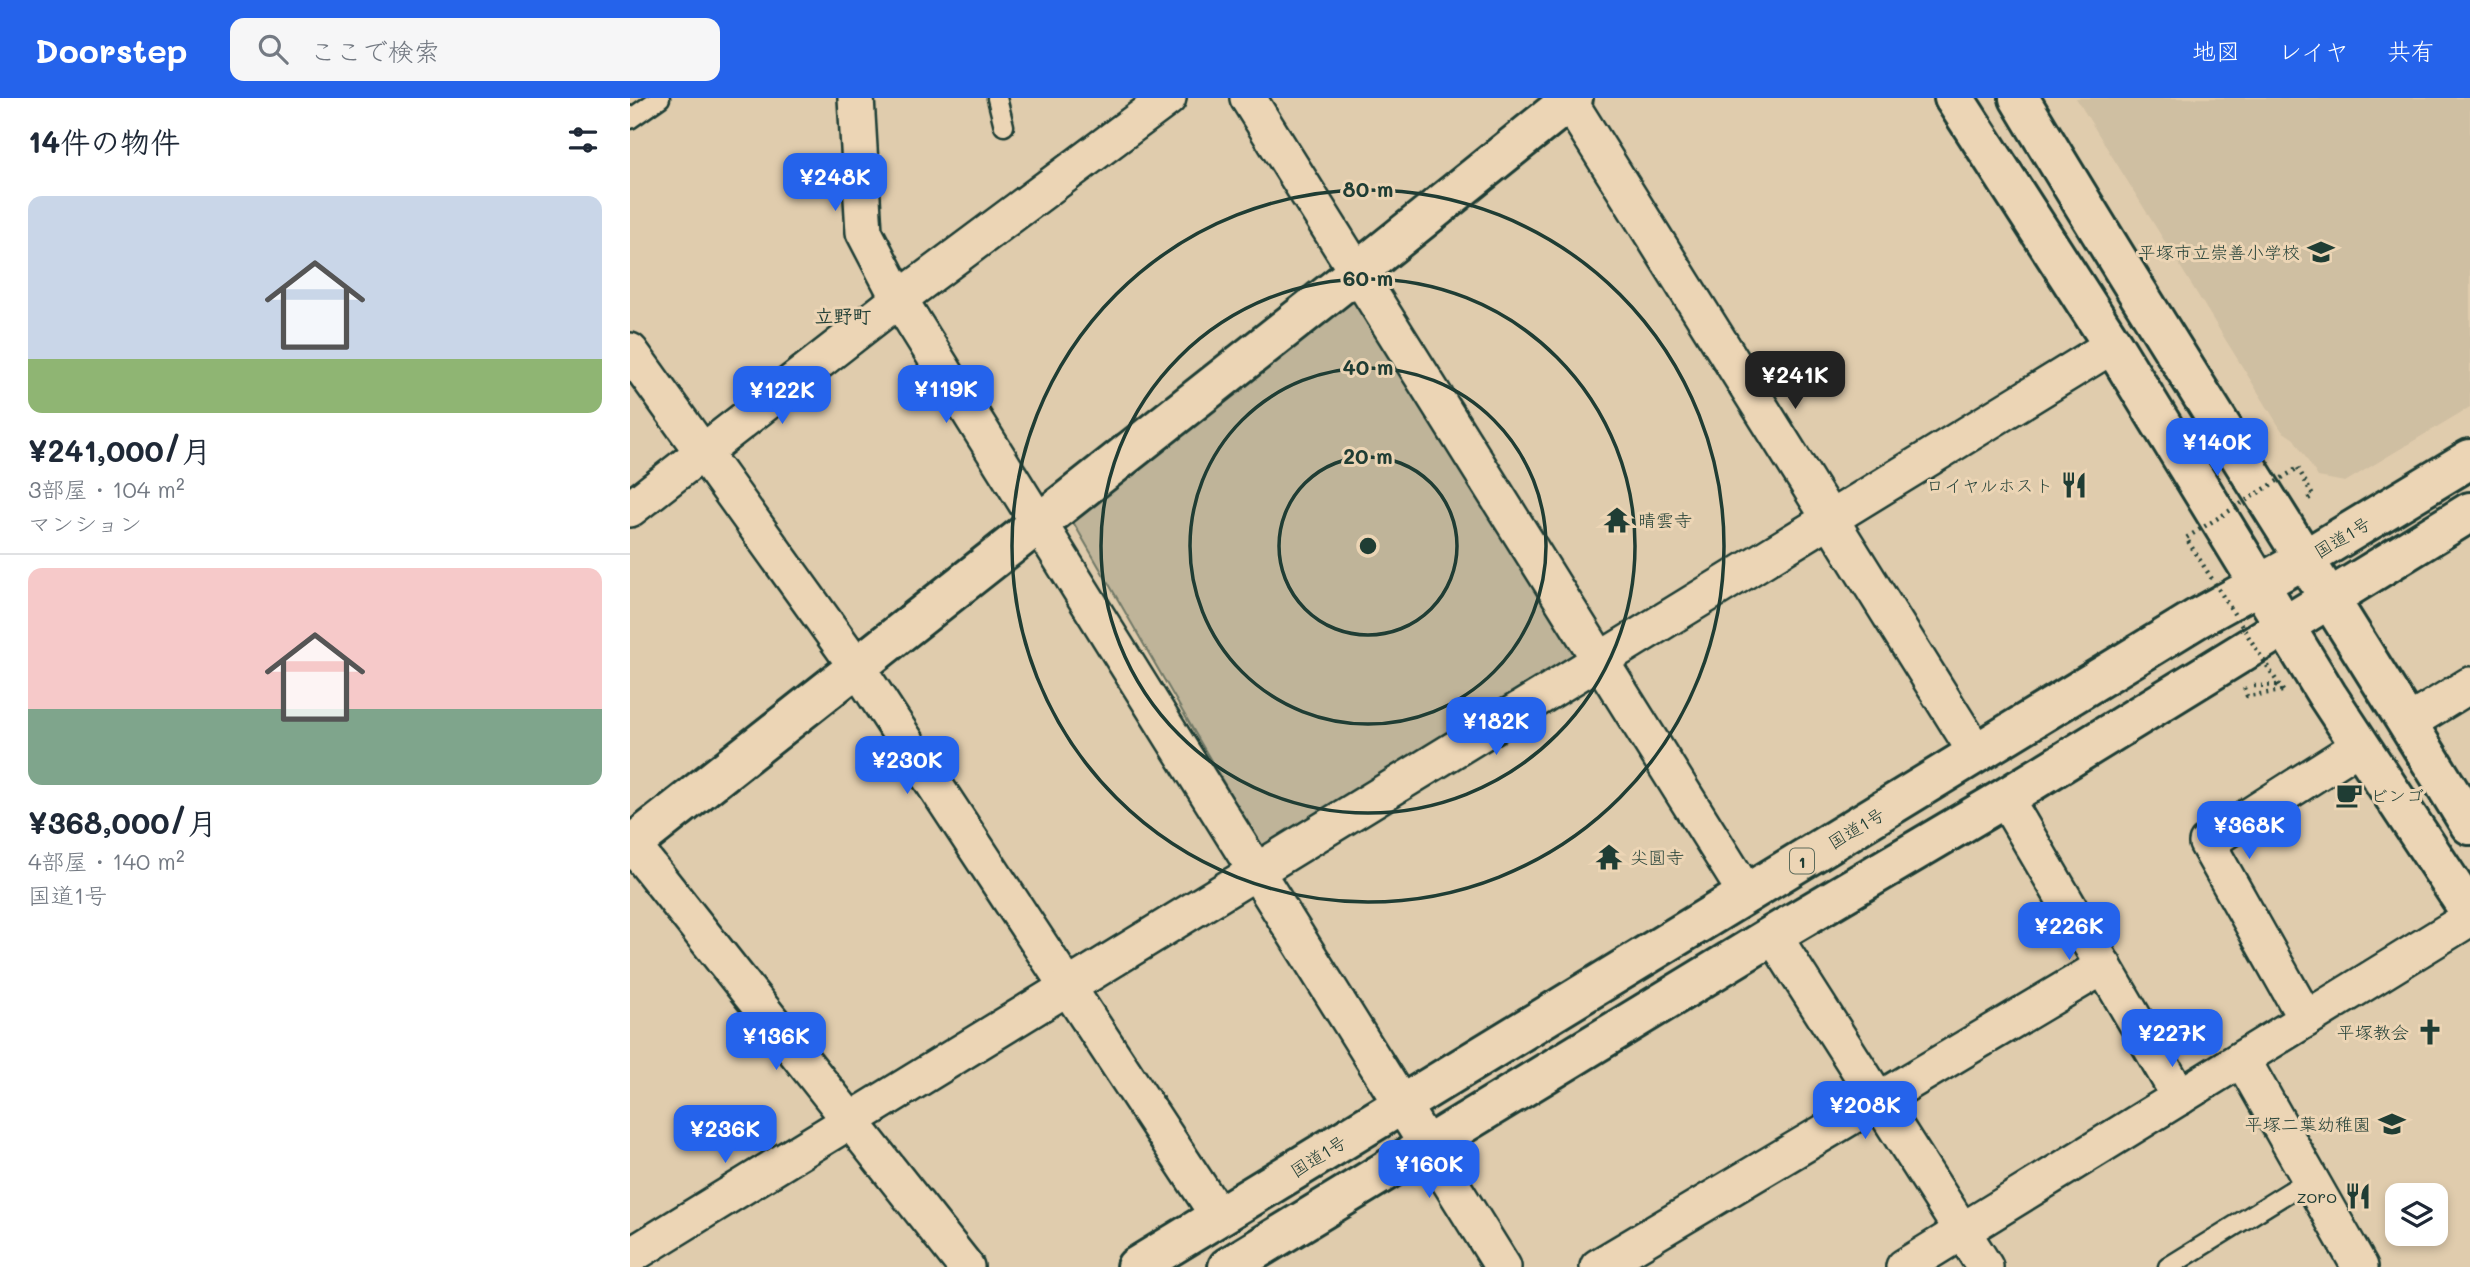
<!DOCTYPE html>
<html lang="ja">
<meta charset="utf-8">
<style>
body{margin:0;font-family:Mali,"Klee One",sans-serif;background:#f6f6f7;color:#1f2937;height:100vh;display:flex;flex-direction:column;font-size:26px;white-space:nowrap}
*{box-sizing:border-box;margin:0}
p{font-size:23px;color:#747a83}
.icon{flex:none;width:38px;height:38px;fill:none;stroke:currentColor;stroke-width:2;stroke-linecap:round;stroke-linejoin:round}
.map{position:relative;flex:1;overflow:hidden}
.details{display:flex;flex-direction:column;background:#fff;width:630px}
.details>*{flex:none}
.buttons{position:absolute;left:1755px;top:1085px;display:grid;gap:14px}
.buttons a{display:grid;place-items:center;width:63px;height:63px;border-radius:14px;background:#fff;box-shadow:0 4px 10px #0003;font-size:35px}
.price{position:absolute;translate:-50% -60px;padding:0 16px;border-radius:14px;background:#2563eb;color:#fff;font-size:23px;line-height:46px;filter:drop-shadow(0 2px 4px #0008)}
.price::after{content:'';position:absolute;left:50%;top:42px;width:21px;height:16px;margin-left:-10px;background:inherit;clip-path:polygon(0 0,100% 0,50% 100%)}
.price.selected{background:#222;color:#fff}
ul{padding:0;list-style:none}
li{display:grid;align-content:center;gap:14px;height:371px;padding:0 28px}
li+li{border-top:2px solid #e0e1e3}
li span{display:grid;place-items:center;height:217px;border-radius:14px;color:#555}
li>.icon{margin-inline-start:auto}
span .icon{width:126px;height:126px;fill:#fffc;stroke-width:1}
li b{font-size:30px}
h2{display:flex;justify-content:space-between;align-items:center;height:84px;padding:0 28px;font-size:30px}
header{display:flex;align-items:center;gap:42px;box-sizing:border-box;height:98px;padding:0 35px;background:#2563eb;color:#fff}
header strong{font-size:33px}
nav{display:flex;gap:38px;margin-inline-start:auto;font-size:24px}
.search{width:490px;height:63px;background:#f6f6f7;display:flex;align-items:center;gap:18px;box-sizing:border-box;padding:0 24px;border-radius:14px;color:#747a83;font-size:26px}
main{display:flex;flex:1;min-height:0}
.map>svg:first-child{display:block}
</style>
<header>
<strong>Doorstep</strong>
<div class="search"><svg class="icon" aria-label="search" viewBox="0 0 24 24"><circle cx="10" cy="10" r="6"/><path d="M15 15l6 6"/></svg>ここで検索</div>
<nav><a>地図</a><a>レイヤ</a><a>共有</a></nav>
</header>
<main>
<section class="details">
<h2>14件の物件<svg class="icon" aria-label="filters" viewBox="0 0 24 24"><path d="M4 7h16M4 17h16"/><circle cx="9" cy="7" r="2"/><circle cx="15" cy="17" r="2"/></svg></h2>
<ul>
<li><span style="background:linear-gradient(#c9d6e8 75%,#8fb573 0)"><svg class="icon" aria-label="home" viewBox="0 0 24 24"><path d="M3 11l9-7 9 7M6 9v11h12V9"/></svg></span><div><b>¥241,000/月</b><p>3部屋 · 104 m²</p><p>マンション</p></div></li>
<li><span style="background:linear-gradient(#f6c9c9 65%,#7fa58c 0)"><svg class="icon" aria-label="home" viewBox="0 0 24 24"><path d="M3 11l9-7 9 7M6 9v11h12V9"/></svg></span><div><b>¥368,000/月</b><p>4部屋 · 140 m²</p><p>国道1号</p></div></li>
</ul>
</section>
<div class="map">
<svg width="1840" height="1169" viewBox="0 0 1840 1169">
<rect width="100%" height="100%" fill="#e0ccad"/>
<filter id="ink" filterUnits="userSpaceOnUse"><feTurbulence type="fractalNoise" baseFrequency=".0143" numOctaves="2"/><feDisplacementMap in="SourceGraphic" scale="14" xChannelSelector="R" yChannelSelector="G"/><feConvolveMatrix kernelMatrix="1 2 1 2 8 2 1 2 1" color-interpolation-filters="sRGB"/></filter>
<g filter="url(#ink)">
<!-- built -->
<path fill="#cfbfa2" d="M1446,0h394v309l-125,75 -27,-5 -24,-38 -12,-8z"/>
<!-- green -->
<path fill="#bfb499" stroke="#6f7866" stroke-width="2" d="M726,189l225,373 -316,194 -196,-339z"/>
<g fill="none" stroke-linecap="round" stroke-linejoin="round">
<!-- lane casing -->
<g stroke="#1f3d34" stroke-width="23">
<g id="lane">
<path d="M367,0l7,28"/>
<path d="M0,21l30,-21"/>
<path d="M1538,1169l142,-88"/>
</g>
</g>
<!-- street casing -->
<g stroke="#1f3d34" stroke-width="40">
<g id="street">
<path d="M226,0l8,134 35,67 604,968"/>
<path d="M618,0l499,797"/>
<path d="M937,0l410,656"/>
<path d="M0,253l227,316 362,550"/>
<path d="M0,411l269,-210 269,-201"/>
<path d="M1778,625l62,-38"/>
<path d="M1375,700l175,299"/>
<path d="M0,744l336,425"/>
<path d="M1143,837l212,332"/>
<path d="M1676,921l-99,-176 154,-98"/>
<path d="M1612,961l118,208"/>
<path d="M0,1158l1483,-911"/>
<path d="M968,1169l506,-301"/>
<path d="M1274,1169l566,-349"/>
</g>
</g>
<!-- secondary casing -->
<g stroke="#1f3d34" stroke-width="44">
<g id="secondary">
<path d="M1324,0l159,247 214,350 143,217"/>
<path d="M1389,0c146,245 302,483 451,727"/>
<path d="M0,748l727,-574 216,-174"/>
</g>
</g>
<!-- highway casing -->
<g stroke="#1f3d34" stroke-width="44">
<g id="highway">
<path d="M506,1169l1060,-648 109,-60 165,-100"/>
<path d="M598,1169l545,-332 232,-137 465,-286"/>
</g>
</g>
<!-- path -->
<g stroke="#1f3d34" stroke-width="4.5" stroke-dasharray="2 5" stroke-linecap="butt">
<path d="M1668,370l15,28 -8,5"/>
<path d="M1624,588l26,-1"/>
<path d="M1614,590l3,8 36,-5"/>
</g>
<!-- lane -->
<use href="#lane" stroke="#ecd5b5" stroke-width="18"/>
<!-- street -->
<use href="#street" stroke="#ecd5b5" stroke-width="35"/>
<!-- secondary -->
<use href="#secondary" stroke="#ecd5b5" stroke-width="38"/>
<!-- highway -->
<use href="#highway" stroke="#ecd5b5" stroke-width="38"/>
<!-- path-bridge -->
<path stroke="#1f3d34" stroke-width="4.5" stroke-dasharray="2 5" stroke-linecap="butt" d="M1653,593l-97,-153 112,-70"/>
</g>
</g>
<!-- distance rings -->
<g fill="none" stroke="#1f3d34" stroke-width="3.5">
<circle cx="738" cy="448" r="89"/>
<circle cx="738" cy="448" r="178"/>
<circle cx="738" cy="448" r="267"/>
<circle cx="738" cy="448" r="356"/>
</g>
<!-- icons -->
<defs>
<g id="school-bare" transform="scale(2.1)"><path d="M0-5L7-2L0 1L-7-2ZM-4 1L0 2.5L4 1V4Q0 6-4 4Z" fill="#1f3d34" stroke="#ecd5b5" stroke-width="2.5" paint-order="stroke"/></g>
<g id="restaurant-bare" transform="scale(2.1)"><path d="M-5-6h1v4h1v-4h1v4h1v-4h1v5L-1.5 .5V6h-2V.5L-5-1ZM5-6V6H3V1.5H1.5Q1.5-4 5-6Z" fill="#1f3d34" stroke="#ecd5b5" stroke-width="2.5" paint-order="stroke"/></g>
<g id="temple-bare" transform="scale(2.1)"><path d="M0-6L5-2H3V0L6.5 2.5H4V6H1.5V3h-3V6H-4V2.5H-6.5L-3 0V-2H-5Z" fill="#1f3d34" stroke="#ecd5b5" stroke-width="2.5" paint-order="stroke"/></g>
<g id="cafe-bare" transform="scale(2.1)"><path d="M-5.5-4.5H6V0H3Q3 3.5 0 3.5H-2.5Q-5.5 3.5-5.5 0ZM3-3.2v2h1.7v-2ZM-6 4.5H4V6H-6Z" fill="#1f3d34" stroke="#ecd5b5" stroke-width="2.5" paint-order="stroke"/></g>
<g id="church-bare" transform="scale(2.1)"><path d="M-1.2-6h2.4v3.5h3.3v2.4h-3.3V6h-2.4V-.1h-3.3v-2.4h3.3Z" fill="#1f3d34" stroke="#ecd5b5" stroke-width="2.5" paint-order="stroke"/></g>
</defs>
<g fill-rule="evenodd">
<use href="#school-bare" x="1691" y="154"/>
<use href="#restaurant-bare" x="1444" y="387"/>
<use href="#temple-bare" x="987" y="422"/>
<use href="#cafe-bare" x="1719" y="697"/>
<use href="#temple-bare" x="979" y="759"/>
<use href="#church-bare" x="1800" y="934"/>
<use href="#school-bare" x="1762" y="1026"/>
<use href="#restaurant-bare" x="1728" y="1098"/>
</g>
<g text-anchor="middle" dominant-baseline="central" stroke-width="6" stroke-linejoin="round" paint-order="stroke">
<!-- shield labels -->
<rect fill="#ecd5b5" stroke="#5c6b5b" stroke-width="2" x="1160" y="750.5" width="24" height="25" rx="5"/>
<g font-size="16" font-weight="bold" fill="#1f3d34">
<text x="1172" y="763">1</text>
</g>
<!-- poi labels -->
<g font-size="18" fill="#1f3d34" stroke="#ecd5b5" text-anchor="end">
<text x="1670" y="154">平塚市立崇善小学校</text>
<text x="1423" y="387">ロイヤルホスト</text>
<text x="1008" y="422" text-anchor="start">晴雲寺</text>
<text x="1740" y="697" text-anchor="start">ビンゴ</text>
<text x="1000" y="759" text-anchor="start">尖圓寺</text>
<text x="1779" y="934">平塚教会</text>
<text x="1741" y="1026">平塚二葉幼稚園</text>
<text x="1707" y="1098">zoro</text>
</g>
<!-- street labels -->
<g font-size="18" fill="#1f3d34" stroke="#ecd5b5">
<text transform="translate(1712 439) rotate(-31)">国道1号</text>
<text transform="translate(1226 730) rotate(-31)">国道1号</text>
<text transform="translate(688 1058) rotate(-32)">国道1号</text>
</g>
<!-- neighbourhood labels -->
<g font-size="19" font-weight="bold" fill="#1f3d34" stroke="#ecd5b5">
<text x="213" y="217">立野町</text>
</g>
</g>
<circle cx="738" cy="448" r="10" fill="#1f3d34" stroke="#ecd5b5" stroke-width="3.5"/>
<g font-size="21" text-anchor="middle" font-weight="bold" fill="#1f3d34" stroke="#ecd5b5" stroke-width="6" stroke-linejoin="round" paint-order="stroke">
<text x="738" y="99">80 m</text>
<text x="738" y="188">60 m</text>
<text x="738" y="277">40 m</text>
<text x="738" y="366">20 m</text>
</g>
</svg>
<div class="buttons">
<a><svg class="icon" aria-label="layers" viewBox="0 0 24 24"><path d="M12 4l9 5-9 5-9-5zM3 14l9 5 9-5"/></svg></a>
</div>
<b class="price" style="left:205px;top:115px">¥248K</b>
<b class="price selected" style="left:1165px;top:313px">¥241K</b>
<b class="price" style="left:316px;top:327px">¥119K</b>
<b class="price" style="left:152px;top:328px">¥122K</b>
<b class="price" style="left:1587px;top:380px">¥140K</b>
<b class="price" style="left:866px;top:659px">¥182K</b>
<b class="price" style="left:277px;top:698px">¥230K</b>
<b class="price" style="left:1619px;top:763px">¥368K</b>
<b class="price" style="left:1439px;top:864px">¥226K</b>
<b class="price" style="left:1542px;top:971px">¥227K</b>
<b class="price" style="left:146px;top:974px">¥136K</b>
<b class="price" style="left:1235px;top:1043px">¥208K</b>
<b class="price" style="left:95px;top:1067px">¥236K</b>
<b class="price" style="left:799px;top:1102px">¥160K</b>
</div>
</main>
